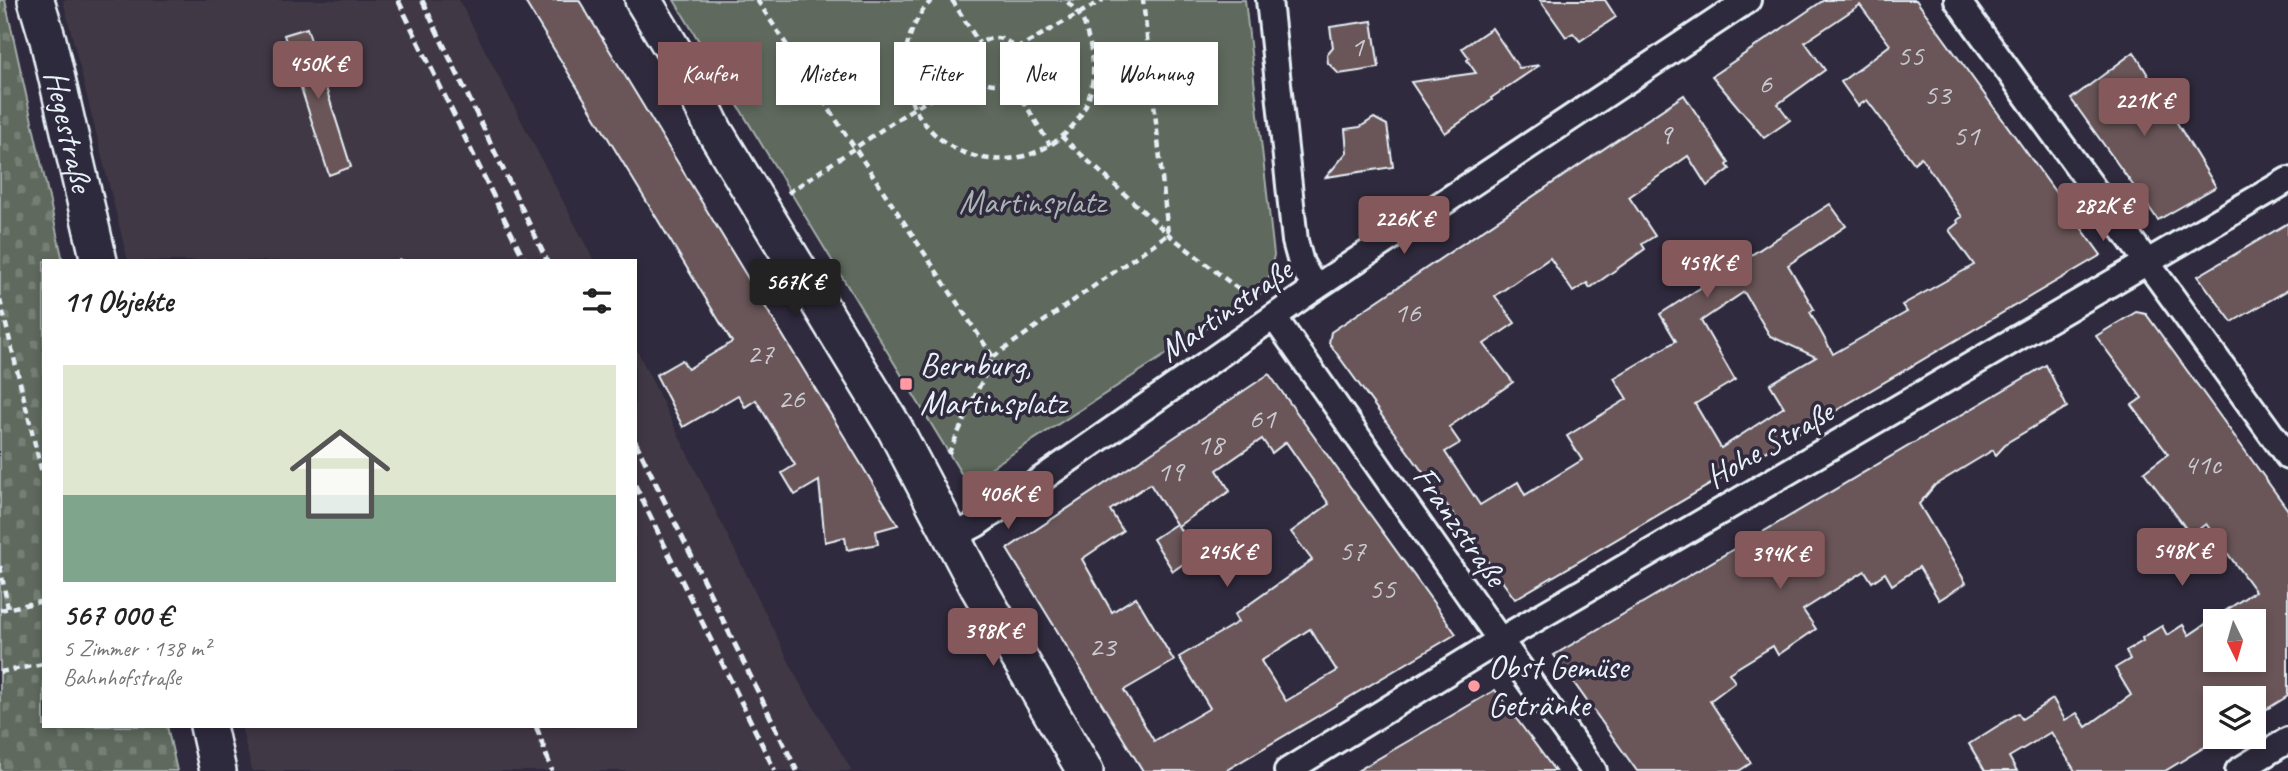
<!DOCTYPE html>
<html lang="de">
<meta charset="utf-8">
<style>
body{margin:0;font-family:Caveat,sans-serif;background:#f2f2f2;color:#222;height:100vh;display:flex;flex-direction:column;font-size:26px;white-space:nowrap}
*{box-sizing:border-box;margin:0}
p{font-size:23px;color:#767676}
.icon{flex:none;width:38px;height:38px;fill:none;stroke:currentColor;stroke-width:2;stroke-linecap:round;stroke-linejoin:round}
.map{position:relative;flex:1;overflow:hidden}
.drawer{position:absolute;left:42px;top:259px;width:595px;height:469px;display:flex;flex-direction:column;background:#fff;border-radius:0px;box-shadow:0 4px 10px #0003}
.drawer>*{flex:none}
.top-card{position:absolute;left:658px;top:42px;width:665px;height:63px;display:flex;gap:14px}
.needle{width:46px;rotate:175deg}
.controls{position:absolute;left:2203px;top:609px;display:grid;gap:14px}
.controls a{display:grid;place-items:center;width:63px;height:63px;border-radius:0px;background:#fff;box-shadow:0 4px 10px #0003;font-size:35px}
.price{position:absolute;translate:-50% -60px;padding:0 16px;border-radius:7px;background:#85585c;color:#fff;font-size:23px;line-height:46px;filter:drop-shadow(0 2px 4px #0008)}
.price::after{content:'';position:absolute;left:50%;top:42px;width:21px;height:16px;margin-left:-10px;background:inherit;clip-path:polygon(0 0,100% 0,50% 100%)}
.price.current{background:#222;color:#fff}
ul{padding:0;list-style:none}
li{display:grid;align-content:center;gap:14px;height:371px;padding:0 21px}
li span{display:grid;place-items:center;height:217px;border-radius:0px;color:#555}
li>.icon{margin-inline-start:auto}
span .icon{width:126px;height:126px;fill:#fffc;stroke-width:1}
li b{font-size:30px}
h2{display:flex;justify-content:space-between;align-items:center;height:84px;padding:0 21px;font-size:30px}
.pill{padding:0 24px;border-radius:0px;background:#fff;box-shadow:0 4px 10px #0003;font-size:24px;line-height:63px}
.pill.current{background:#85585c;color:#fff}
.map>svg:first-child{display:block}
</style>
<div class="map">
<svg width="2288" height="771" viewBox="0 0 2288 771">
<defs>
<pattern id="cemetery-stones" width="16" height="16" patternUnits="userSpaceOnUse" patternTransform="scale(1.75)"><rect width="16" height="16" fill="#5e695d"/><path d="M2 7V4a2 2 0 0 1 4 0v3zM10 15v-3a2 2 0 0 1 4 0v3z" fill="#757f75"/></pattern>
</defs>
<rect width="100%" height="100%" fill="#2f2a3d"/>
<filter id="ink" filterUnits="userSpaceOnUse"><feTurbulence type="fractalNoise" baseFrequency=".0143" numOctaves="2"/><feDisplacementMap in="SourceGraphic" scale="14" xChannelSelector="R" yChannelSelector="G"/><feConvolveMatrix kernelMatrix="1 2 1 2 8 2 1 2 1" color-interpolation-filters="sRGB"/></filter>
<g filter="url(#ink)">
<!-- built -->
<g fill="#413845">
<path d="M63,0h396l135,261h-466z"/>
<path d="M635,346l163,334 54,91h-600l-11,-45h394z"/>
</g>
<!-- cemetery -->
<path fill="url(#cemetery-stones)" stroke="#a3adaa" stroke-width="2" d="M0,0h5l58,261h-19v465h123l10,45h-177z"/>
<!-- green -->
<path fill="#5e695d" stroke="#a3adaa" stroke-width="2" d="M674,0h571l29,255 -8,35 -299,193z"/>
<!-- building -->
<g fill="#6a5758" stroke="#e8f1f8" stroke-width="2" fill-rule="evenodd">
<path d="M524,0h55l319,525 -22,6 2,13 -31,6 -2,-13 -20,5 -6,-61 -24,14 -13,-22 13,-8 -39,-65 -11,7 -7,-12 -55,32 -27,-52 26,-15 6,9 44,-27z"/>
<path d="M1540,0h65l11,17 -36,24 -7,-8 -7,4z"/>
<path d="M1824,0h92l185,255 -586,344 -186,-256 2,-11 353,-237 45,68 -2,2 3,4 -23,17 -19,-30 -59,41 26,39 -13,8 3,5 -55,39 -3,-5 -14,9 -23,-34 -55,38 20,27 -31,21 29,38 -64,45 11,16 -15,9 35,53 38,-23 7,13 57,-35 -15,-24 60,-37 -13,-21 62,-37 -16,-27 170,-110 16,22 -58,39 26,44 -4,3 23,42 74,-42 -5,-7 72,-40 -25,-35 9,-7 -1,-3 5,-3 -41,-60 -7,6 -47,-63 -9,6 -17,-24 49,-37 -30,-40 -55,37 20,28 -47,34 12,16 -26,18 -52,-62zM1744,292l26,44 46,21 -46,27 14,23 -63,41 -26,-44 40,-24 -34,-59z"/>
<path d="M1372,21l7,47 -40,6 -11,-11 -1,-9 6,-7 -3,-20z"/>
<path d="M307,28l44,139 -22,8 -45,-140z"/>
<path d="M1492,28l27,40 21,-3 -49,33 1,2 -47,33 -34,-51 65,-9 -9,-13 2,-2 -7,-10z"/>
<path d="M2134,52l82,135 -58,33 -87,-121z"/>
<path d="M1374,118l13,7 6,42 -67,10 21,-25 -2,-23 15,-2z"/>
<path d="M2288,223v67l-56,32 -34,-46z"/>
<path d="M2136,312l10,2 142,196v186l-34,21v-19h-38v39h5l-56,34h-90l-24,-39 -42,25 8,14h-32l-16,-27 49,-31 4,6 31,-20 12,21 12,-7 9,14 45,-32 -16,-27 15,-9 -4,-8 17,-10 -1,-3 20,-12 5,9 16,-10 6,10 66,-44 -49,-67 -15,11 -47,-63 24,-18 -36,-49 10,-7 -46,-62zM2216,621h38v39h-38z"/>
<path d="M2046,365l21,42 -59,35 -12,13 -3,-5 -58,35 -16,19 47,79 -27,17 -20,-33 -27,18 -7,-12 -13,9 -7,-11 -62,39 13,19 -38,26 -5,-9 -44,27 6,9 -25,19 41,62 -12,8h-102l-83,-116z"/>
<path d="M1269,374l187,260 -231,137h-82l-136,-222zM1262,439l10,14 14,-11 43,62 -38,28 21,28 -78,55 4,7 -59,35 31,51 -56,33 -30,-51 50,-29 -38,-64 -24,15 -30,-53 41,-28 -13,-21 40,-26 26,40 -23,15 20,32 23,-16 -18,-29 52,-35 -13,-21zM1310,629l27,42 -51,30 -25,-40z"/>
<path d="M1495,690l60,81h-198l77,-45z"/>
</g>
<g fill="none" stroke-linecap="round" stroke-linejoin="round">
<!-- street casing -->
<g stroke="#e8f1f8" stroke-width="30">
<g id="street">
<path d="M1269,0l26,241 6,22 14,25"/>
<path d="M1957,0l331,457"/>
<path d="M1274,317l226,323 94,131"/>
<path d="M952,537l25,-13 338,-236 433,-288"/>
<path d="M1287,771l213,-131 788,-460"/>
<path d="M2238,771l50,-31"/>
</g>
</g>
<!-- secondary casing -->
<g stroke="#e8f1f8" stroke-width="40">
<g id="secondary">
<path id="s1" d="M36,0l12,40 51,221"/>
<path d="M643,0l41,68 30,62 180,297 84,160 107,184"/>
<path d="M208,726l10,45"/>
</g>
</g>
<!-- path -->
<g stroke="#e8f1f8" stroke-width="4.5" stroke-dasharray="7 5" stroke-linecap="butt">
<path d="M757,0l236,357 -46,100"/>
<path d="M932,0c-20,19 -33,57 -25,84 2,8 4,18 8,25 56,98 205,41 174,-68 -2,-6 -3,-14 -6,-20 -4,-8 -12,-15 -17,-21"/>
<path d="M952,0l27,43"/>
<circle cx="995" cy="61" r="23"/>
<path d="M1016,49l87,-49"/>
<path d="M1010,79l40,66"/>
<path d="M1061,136l107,98 83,65"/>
<path d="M788,193l126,-85 63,-33"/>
<path d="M0,300l44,181"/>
<path d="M993,357l175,-123 -25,-234"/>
<path d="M0,566l8,42"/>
<path d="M0,610l44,-9"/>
<path d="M0,672l44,-8"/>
</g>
<!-- street -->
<use href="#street" stroke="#2f2a3d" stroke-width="24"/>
<!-- secondary -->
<use href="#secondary" stroke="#2f2a3d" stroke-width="35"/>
<!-- rail -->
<g stroke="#e8f1f8" stroke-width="5" stroke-dasharray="10 5" stroke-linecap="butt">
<path d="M398,0l127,261"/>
<path d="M422,0l125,261"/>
<path d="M401,259v2"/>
<path d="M635,441l162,330"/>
<path d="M635,485l140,286"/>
<path d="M536,726l16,45"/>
</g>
</g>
</g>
<!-- markers -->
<g fill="#ff9aa2" stroke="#2f2a3d" stroke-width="2.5">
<rect x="899" y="377" width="14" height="14" rx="3.5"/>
<circle cx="1474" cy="686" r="7"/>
</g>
<g text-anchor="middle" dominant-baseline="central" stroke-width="7" stroke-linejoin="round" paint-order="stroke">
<!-- number labels -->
<g font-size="30" fill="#c8cad0">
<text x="1357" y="46">1</text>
<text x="1910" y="55">55</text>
<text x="1765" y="83">6</text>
<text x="1937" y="94">53</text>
<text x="1665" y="134">9</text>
<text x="1966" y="135">51</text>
<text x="1407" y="312">16</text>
<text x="760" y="353">27</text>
<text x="791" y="398">26</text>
<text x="1262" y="418">61</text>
<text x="1210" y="444">18</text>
<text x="2202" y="464">41c</text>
<text x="1170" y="471">19</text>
<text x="1352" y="550">57</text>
<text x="1382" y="588">55</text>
<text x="1102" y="646">23</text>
</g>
<!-- street labels -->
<g font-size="33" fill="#e8f1f8" stroke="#2f2a3d">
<text stroke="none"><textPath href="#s1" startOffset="135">Hegestraße</textPath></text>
<text transform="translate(1225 310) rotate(-35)">Martinstraße</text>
<text transform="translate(1769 444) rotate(-30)">Hohe Straße</text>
<text transform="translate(1460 526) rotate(55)">Franzstraße</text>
</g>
<!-- park labels -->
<g font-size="33" fill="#aab4b2" stroke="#2f2a3d">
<text x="1032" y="202">Martinsplatz</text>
</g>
<!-- poi labels -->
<g font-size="33" fill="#e8f1f8" stroke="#2f2a3d" text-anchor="start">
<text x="920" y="365">Bernburg,<tspan x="920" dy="38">Martinsplatz</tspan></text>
<text x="1488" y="667">Obst Gemüse<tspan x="1488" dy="38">Getränke</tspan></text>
</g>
</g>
</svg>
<div class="controls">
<a><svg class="needle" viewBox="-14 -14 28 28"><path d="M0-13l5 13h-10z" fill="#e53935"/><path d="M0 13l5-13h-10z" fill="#767676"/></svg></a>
<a><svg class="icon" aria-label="layers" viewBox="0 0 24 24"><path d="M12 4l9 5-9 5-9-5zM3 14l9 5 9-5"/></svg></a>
</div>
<b class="price" style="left:318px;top:101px">450K €</b>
<b class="price" style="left:2144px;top:138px">221K €</b>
<b class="price" style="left:2103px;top:243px">282K €</b>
<b class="price" style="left:1404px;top:256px">226K €</b>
<b class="price" style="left:1707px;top:300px">459K €</b>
<b class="price current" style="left:795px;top:319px">567K €</b>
<b class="price" style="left:1008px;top:531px">406K €</b>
<b class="price" style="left:2182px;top:588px">548K €</b>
<b class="price" style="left:1227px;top:589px">245K €</b>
<b class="price" style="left:1780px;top:591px">394K €</b>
<b class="price" style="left:993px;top:668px">398K €</b>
<div class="top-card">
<a class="pill current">Kaufen</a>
<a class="pill">Mieten</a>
<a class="pill">Filter</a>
<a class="pill">Neu</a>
<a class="pill">Wohnung</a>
</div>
<section class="drawer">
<h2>11 Objekte<svg class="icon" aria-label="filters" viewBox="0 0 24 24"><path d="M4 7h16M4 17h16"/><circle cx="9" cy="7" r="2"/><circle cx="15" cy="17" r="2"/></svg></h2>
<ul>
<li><span style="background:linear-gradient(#dfe7d0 60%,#7fa58c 0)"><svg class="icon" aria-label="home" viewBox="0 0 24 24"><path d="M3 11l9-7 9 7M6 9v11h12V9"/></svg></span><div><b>567 000 €</b><p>5 Zimmer · 138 m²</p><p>Bahnhofstraße</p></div></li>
</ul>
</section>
</div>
